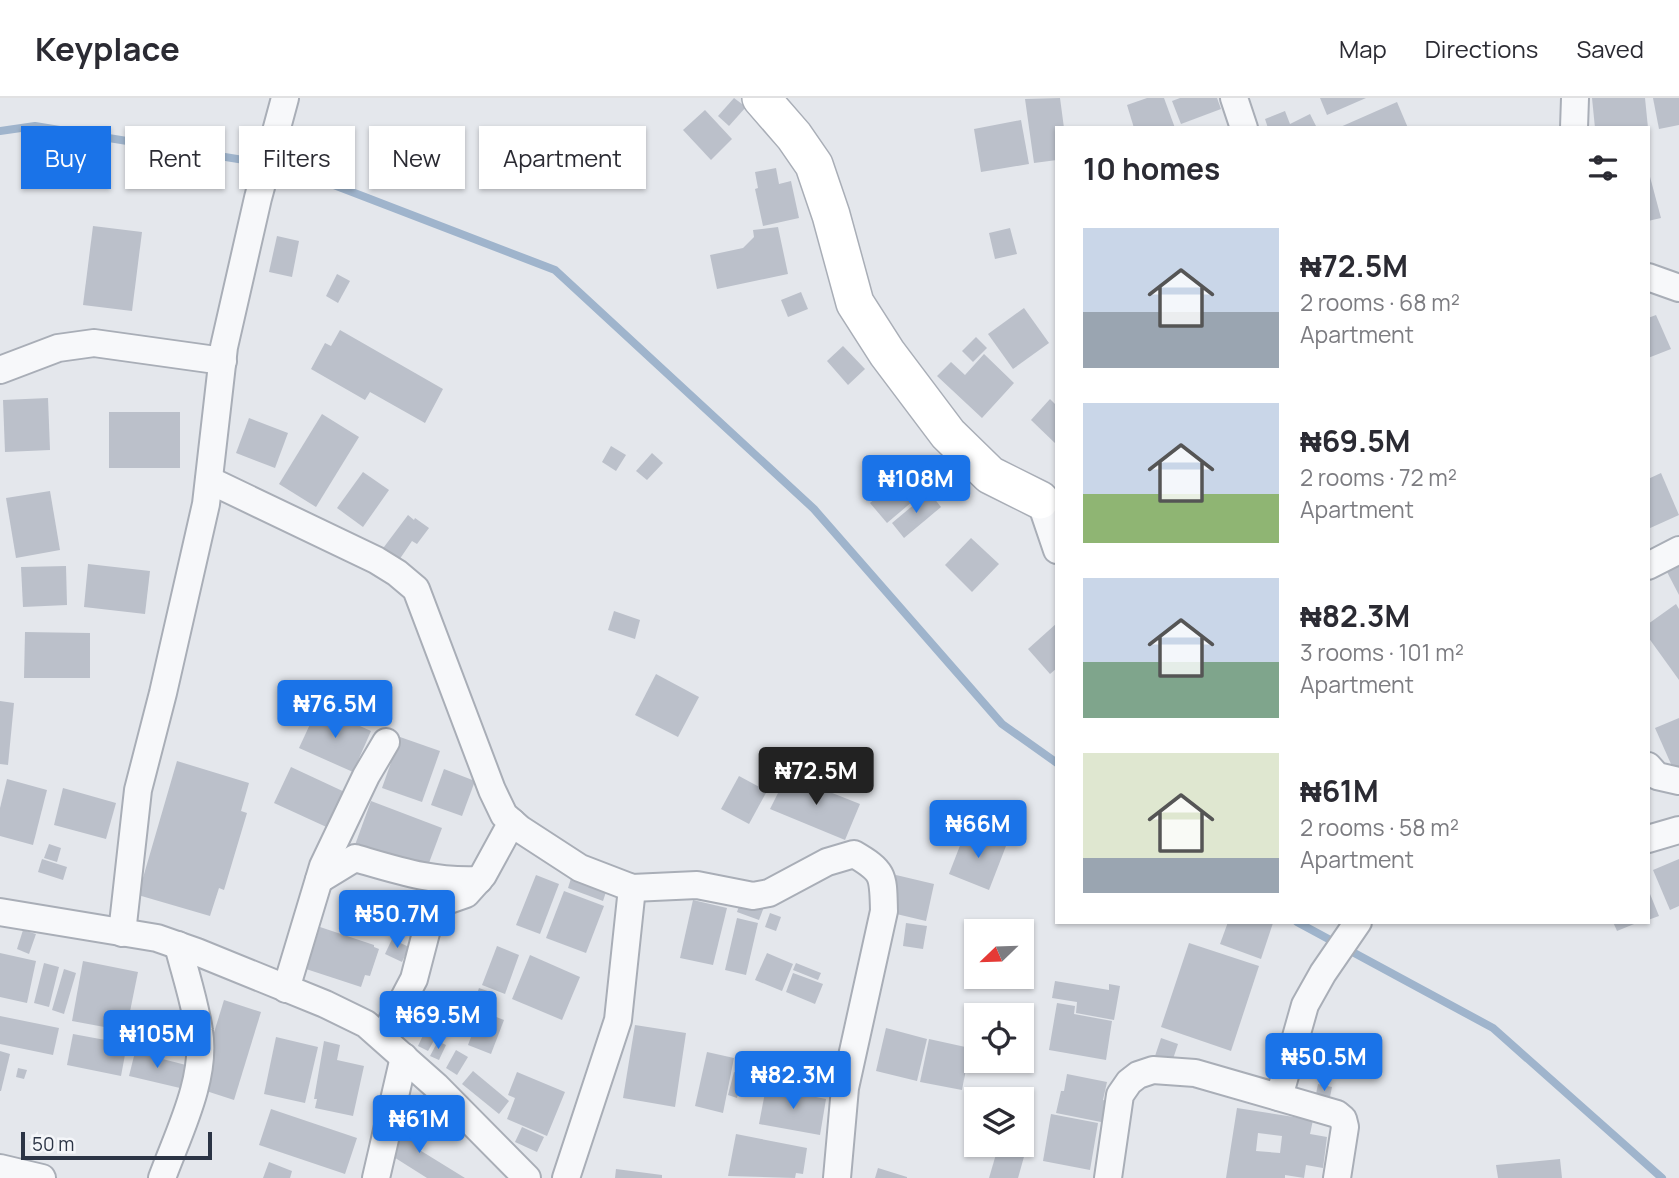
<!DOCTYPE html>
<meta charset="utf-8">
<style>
body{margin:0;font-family:Manrope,sans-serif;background:#f2f2f3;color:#2b2b33;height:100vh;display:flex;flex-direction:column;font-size:26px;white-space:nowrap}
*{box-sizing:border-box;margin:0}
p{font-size:23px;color:#7c7c81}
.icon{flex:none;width:38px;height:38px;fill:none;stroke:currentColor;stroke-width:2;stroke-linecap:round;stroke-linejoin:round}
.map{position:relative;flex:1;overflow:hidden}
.details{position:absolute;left:1055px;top:28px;width:595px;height:798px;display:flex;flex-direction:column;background:#fff;border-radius:0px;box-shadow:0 2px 5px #0004}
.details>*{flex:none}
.hud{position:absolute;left:21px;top:28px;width:665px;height:63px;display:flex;gap:14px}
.needle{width:46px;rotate:247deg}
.controls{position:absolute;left:964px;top:821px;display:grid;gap:14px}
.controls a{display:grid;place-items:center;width:70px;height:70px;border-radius:0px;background:#fff;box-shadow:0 2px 5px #0004;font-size:35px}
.scale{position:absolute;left:21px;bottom:18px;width:191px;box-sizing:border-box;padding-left:7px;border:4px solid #2b3445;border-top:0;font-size:19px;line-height:24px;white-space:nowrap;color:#2b3445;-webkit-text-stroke:5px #f4f6f9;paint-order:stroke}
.price{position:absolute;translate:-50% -60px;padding:0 16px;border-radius:7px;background:#1a73e8;color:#fff;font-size:23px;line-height:46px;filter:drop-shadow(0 2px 4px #0008)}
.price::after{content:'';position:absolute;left:50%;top:42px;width:21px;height:16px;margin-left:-10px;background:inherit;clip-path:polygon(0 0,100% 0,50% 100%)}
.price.on{background:#222;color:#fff}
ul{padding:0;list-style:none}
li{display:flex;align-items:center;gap:21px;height:175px;padding:0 28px}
li span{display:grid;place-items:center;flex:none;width:196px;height:140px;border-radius:0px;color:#555}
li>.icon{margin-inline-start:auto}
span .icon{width:84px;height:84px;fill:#fffc;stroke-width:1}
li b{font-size:30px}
h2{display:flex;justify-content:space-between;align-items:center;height:84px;padding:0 28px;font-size:30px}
.tag{padding:0 24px;border-radius:0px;background:#fff;box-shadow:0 2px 5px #0004;font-size:24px;line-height:63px}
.tag.on{background:#1a73e8;color:#fff}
header{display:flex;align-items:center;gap:42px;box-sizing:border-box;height:98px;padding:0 35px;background:#fff;border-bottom:2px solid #e1e1e2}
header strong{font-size:33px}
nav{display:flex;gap:38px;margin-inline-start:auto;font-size:24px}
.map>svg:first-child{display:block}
</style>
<header>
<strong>Keyplace</strong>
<nav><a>Map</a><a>Directions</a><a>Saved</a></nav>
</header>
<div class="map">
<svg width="1679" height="1080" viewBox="0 0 1679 1080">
<rect width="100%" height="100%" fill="#e4e7ec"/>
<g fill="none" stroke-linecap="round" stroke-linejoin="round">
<!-- stream -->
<g stroke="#9fb4cc" stroke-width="8">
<path d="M0,33l35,-5 252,41 268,103 259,239 188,215 55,39"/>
<path d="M1297,824l196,106 169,150"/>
</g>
</g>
<!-- building -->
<g fill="#bbc0ca" fill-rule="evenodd">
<path d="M734,0l12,9 -17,19 -11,-10z"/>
<path d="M1060,0l4,30h-7v32l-23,3 -9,-64z"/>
<path d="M1147,0h17l11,30h-41l-7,-23z"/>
<path d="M1180,0h37l4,11 -40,15 -9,-23z"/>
<path d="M1320,0h46l-39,17z"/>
<path d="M1592,0h53l3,30h-53z"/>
<path d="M1653,0h26v27l-20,4z"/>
<path d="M1397,4l11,26h-70z"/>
<path d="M705,12l27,29 -21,21 -28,-30z"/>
<path d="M1285,13l5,13 20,-10 7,14h-49l-3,-9z"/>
<path d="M1021,22l8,44 -48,8 -7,-43z"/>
<path d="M776,70l3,16 12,-3 8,37 -36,8 -8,-37 3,-1 -3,-16z"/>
<path d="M1649,75l12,45 -13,3v-47z"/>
<path d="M93,128l49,6 -10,79 -49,-6z"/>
<path d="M778,129l10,47 -71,15 -7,-34 33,-7 11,-11 -1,-7z"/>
<path d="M1010,130l7,26 -22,5 -6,-26z"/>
<path d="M277,138l22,5 -7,36 -23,-5z"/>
<path d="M337,176l13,7 -12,22 -12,-7z"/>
<path d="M801,194l7,17 -20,8 -7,-17z"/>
<path d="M1024,210l25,35 -36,26 -25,-35z"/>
<path d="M1656,217l15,34 -23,9v-40z"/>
<path d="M340,232l103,59 -18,34 -55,-31 -5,8 -54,-31 14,-26 6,3z"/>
<path d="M976,239l11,11 -14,14 -11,-11z"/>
<path d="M843,248l22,23 -17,16 -21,-24z"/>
<path d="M984,256l30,29 -32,35 -45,-42 14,-14 14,13z"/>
<path d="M48,300l2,52 -45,2 -2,-52z"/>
<path d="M1050,301l7,7v39l-26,-25z"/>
<rect x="109" y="314" width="71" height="56"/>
<path d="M322,316l37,23 -43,70 -37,-23z"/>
<path d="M249,320l39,15 -13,35 -39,-15z"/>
<path d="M611,348l15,9 -10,16 -14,-9z"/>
<path d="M652,355l11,10 -16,17 -11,-9z"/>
<path d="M909,372l17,20 -39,33 -17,-20z"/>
<path d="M363,374l26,18 -26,37 -26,-19z"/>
<path d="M1661,375l18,42 -31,14v-50z"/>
<path d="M50,393l10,59 -44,8 -10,-60z"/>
<path d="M929,394l12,15 -37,31 -12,-15z"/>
<path d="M408,417l6,5 1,-2 14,10 -12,16 -5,-3 -15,22 -16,-12z"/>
<path d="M971,440l28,26 -27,28 -27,-27z"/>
<path d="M88,466l62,7 -5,43 -61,-7z"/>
<path d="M1679,466v31l-13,-25z"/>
<path d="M66,468l1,39 -44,2 -2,-40z"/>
<path d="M1676,506l3,5v71l-31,-43v-13z"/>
<path d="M614,513l26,9 -5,19 -27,-9z"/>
<path d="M1057,525v45l-7,6 -22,-25z"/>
<path d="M25,534l65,1v45h-66z"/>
<path d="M656,576l43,23 -21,40 -43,-22z"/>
<path d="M0,603l14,2 -6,62 -8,-1z"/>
<path d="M318,609l53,24 -18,41 -54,-24z"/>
<path d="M1679,620v53l-4,2 -20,-45z"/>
<path d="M400,639l40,14 -18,51 -40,-14z"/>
<path d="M177,663l72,22 -8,28 6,2 -23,77 -5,-2 -9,28 -72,-21z"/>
<path d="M291,669l58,27 -16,36 -59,-27z"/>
<path d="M444,671l31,12 -13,35 -31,-11z"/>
<path d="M787,677l73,29 -15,36 -75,-31z"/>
<path d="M739,678l28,15 -18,33 -28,-15z"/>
<path d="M7,681l40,11 -14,55 -33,-9v-28z"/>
<path d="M63,690l53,15 -10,36 -52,-14z"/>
<path d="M371,703l71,27 -16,43 -71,-26z"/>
<path d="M966,732l40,16 -17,44 -40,-16z"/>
<path d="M49,746l12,4 -4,14 -13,-4z"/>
<path d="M42,761l25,8 -4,13 -25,-8z"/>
<path d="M1679,761v47l-9,4 -17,-40z"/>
<path d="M573,774l35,14 -5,15 -35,-13z"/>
<path d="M536,777l23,9 -19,50 -24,-9z"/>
<path d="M896,777l38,9 -8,37 -38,-9z"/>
<path d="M1648,791l11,27 -11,4z"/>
<path d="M564,793l40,15 -18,47 -40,-15z"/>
<path d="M742,800l22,9 -5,13 -22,-8z"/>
<path d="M693,802l34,8 -14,57 -33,-7z"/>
<path d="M770,815l11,4 -5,14 -11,-4z"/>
<path d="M737,820l21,5 -12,52 -21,-5z"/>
<path d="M1228,824l45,1 -12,36 -41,-15z"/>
<path d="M1613,824h26l-22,9z"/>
<path d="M906,825l21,3 -4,23 -20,-3z"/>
<path d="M320,829l54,18v2l5,2 -9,27 -5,-1 -4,12 -55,-18z"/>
<path d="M23,832l13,4 -7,20 -12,-5z"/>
<path d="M392,841l17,8 -7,15 -17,-8z"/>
<path d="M1189,845l70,23 -28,85 -70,-24z"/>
<path d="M497,848l22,9 -14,39 -23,-9z"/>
<path d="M0,855l36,8 -9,42 -27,-6z"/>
<path d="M767,855l26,11 -11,27 -27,-11z"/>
<path d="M530,857l50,22 -18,43 -50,-21z"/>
<path d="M83,863l55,11 -12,59 -54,-10z"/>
<path d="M44,865l15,4 -10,40 -15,-4z"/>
<path d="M796,865l25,10 -3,7 -25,-10z"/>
<path d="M64,871l12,4 -12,41 -12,-4z"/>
<path d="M793,875l30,11 -8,20 -29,-12z"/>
<path d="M1055,883l54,9v-6l11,2 -6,34 -38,-7 1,-11 -25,-4z"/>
<path d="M479,890l17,6 -6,16 -17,-5z"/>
<path d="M386,893l10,4 -6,15 -9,-4z"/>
<path d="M224,902l37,12 -27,88 -37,-12z"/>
<path d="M1057,905l18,3 -1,8 38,7 -6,39 -57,-10z"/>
<path d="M481,913l23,9 -13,34 -23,-9z"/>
<path d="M0,918l59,12 -6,27 -53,-11z"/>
<path d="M635,927l51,8 -11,74 -52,-9z"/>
<path d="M886,930l41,11 -10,42 -41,-10z"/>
<path d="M425,933l11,6 -8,14 -10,-5z"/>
<path d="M73,936l54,10 -6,32 -54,-11z"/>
<path d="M276,939l42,10 -13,56 -41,-9z"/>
<path d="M1161,940l17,6 -7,21 -17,-6z"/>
<path d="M929,941l41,9 -8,42 -42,-8z"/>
<path d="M324,943l16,4 -3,15 27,6 -11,50 -38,-8 2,-9h-3z"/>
<path d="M438,943l8,4 -7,15 -9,-4z"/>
<path d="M456,952l12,7 -11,18 -11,-7z"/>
<path d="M0,953l10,3 -9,37h-1z"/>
<path d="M135,954l51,13 -6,23 -51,-12z"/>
<path d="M707,954l27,6 -11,55 -28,-7z"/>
<path d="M18,970l9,2 -3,9 -8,-2z"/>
<path d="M473,973l36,30 -10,13 -37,-30z"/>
<path d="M517,974l48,20 -18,44 -40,-17 8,-21 -7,-3z"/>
<path d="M734,974l9,3 -6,23 -9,-3z"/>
<path d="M1067,976l40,8 -4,18 12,3 -4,21 -55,-11 5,-22h3z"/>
<path d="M1318,986l14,3 -3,15 -14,-3z"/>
<path d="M766,989l60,12 -6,36 -61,-11z"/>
<path d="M1237,1010l76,12 -3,14 17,3 -4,31 -17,-3 -2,13 -19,-3v3h-59zM1258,1035l24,3 -2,17 -24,-2z"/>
<path d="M271,1011l86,29 -12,36 -86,-29z"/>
<path d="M1051,1016l47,9 -8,47 -47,-9z"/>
<path d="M409,1023l19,12 -10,16 47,29h-38l-38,-24z"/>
<path d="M1022,1025l10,3 -6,18 -4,-1z"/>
<path d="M522,1029l22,10 -7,15 -22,-10z"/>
<path d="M736,1036l71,14 -4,26 -7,-1 -1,5 -67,-2z"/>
<path d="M999,1046l28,2 -9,32h-29z"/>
<path d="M1560,1061l2,19h-64l-2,-13z"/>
<path d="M269,1064l23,9 -2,7h-27z"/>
<path d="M878,1070l29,9v1h-32z"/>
<path d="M616,1071l46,6v3h-47z"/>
</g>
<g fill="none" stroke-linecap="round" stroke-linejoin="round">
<!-- street casing -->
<g stroke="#a9aeb7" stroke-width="30">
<g id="street">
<path d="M1234,0l10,30"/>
<path d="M1574,30l1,-30"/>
<path d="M1648,179l31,11"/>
<path d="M0,272l58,-22 36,-5 129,18"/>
<path d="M209,382l167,80 21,13 19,16 76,201 12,25 16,14 60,39 52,20 65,-3 56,11 16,-3 58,-31 27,-8c31,18 29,22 30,57l-39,177 -8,90"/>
<path d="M1040,402l17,50"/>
<path d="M1648,468l31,-16"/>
<path d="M1648,668l9,10 22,5"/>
<path d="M1648,741l31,-9"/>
<path d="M319,782l36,-22c45,13 77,24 124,22"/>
<path d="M0,814l157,26 40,14 128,52 41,20 70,62 91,92"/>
<path d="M122,835l16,-143 25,-97 43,-189 18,-157 34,-149 27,-100"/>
<path d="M286,891l37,-123 43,-90 20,-34"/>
<path d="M383,940l31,-59 13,-50 8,-17 11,-11 20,-7 17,-19 29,-53"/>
<path d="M1279,999l26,-92 18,-32 35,-51"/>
<path d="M0,1070l42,10"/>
<path d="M162,1080c16,-44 45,-100 37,-147 -4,-29 -14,-58 -21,-86"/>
<path d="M376,1080l28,-121"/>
<path d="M566,1080l52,-158 14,-132"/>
<path d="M1108,1080l12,-83 9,-13 9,-7 15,-5 42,3 142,41 6,5 2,8 -8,51"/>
</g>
</g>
<!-- secondary casing -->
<g stroke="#a9aeb7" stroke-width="40">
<path id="secondary" d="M761,0l33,38 20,29 17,50 24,88 32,50 61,81 42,41 50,25"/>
</g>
<!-- street -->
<use href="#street" stroke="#f7f8fa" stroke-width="26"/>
<!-- secondary -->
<use href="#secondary" stroke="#fff" stroke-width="37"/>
</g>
</svg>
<div class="controls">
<a><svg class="needle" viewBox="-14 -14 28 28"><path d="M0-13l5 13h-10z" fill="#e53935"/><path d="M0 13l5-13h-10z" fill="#7c7c81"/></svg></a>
<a><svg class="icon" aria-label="locate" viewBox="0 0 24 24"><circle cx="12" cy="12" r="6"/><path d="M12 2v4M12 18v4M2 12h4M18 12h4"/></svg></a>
<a><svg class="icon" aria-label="layers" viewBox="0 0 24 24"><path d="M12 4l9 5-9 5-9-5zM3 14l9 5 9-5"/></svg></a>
</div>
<div class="scale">50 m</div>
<b class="price" style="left:916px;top:417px">₦108M</b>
<b class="price" style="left:335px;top:642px">₦76.5M</b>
<b class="price on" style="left:816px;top:709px">₦72.5M</b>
<b class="price" style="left:978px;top:762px">₦66M</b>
<b class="price" style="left:397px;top:852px">₦50.7M</b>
<b class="price" style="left:438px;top:953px">₦69.5M</b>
<b class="price" style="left:157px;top:972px">₦105M</b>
<b class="price" style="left:1324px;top:995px">₦50.5M</b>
<b class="price" style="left:793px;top:1013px">₦82.3M</b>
<b class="price" style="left:419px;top:1057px">₦61M</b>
<div class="hud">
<a class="tag on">Buy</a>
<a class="tag">Rent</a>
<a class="tag">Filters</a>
<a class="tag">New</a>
<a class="tag">Apartment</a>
</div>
<section class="details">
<h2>10 homes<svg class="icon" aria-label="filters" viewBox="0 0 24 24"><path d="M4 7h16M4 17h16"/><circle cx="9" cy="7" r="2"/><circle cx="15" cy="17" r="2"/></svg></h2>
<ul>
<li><span style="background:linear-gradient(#c9d6e8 60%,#9aa5b1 0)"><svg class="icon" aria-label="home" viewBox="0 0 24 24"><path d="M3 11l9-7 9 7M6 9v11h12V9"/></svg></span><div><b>₦72.5M</b><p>2 rooms · 68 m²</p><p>Apartment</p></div></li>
<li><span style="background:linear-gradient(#c9d6e8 65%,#8fb573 0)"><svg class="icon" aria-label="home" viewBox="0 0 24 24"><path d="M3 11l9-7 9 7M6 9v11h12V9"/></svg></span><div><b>₦69.5M</b><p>2 rooms · 72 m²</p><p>Apartment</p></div></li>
<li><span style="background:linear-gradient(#c9d6e8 60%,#7fa58c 0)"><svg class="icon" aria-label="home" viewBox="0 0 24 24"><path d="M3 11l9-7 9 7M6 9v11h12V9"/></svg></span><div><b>₦82.3M</b><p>3 rooms · 101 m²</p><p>Apartment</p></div></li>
<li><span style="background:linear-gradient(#dfe7d0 75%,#9aa5b1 0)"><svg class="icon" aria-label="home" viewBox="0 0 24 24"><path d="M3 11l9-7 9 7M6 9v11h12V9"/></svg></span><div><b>₦61M</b><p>2 rooms · 58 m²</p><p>Apartment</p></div></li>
</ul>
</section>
</div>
